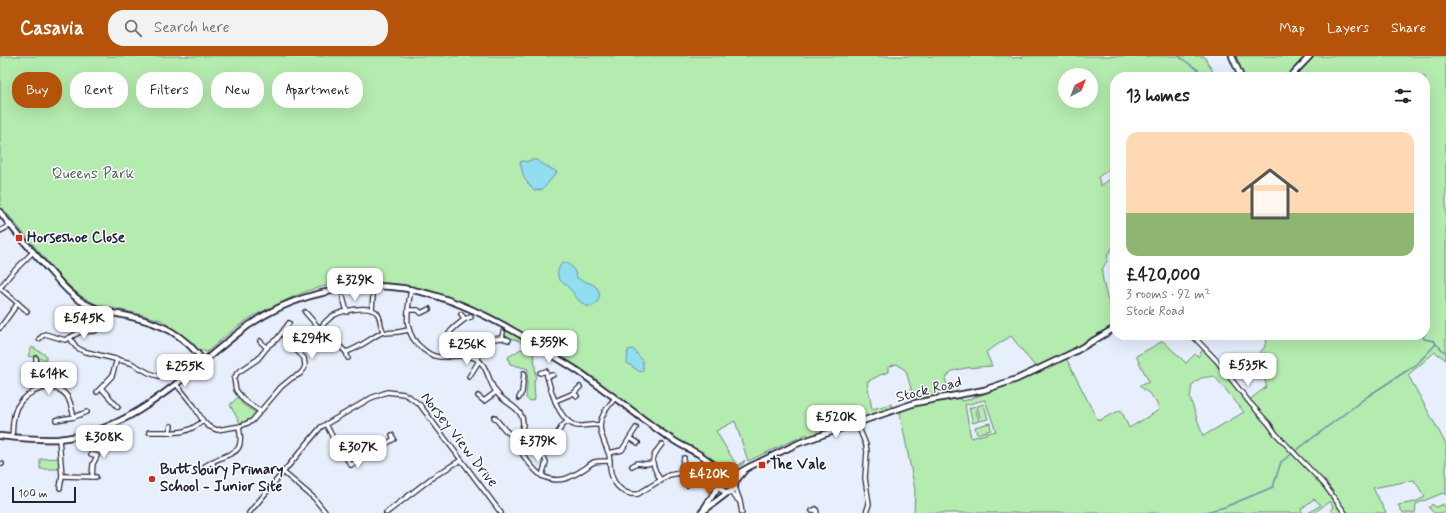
<!DOCTYPE html>
<meta charset="utf-8">
<style>
body{margin:0;font-family:Mynerve,sans-serif;background:#f2f2f2;color:#202124;height:100vh;display:flex;flex-direction:column;font-size:15px;white-space:nowrap}
*{box-sizing:border-box;margin:0}
p{font-size:13px;color:#757577}
.icon{flex:none;width:22px;height:22px;fill:none;stroke:currentColor;stroke-width:2;stroke-linecap:round;stroke-linejoin:round}
.map{position:relative;flex:1;overflow:hidden}
.drawer{position:absolute;left:1110px;top:16px;width:320px;height:268px;display:flex;flex-direction:column;background:#fff;border-radius:16px;box-shadow:0 4px 16px #0002}
.drawer>*{flex:none}
.guide{position:absolute;left:12px;top:16px;width:380px;height:36px;display:flex;gap:8px}
.needle{width:26px;rotate:42deg}
.tools{position:absolute;left:1058px;top:12px;display:grid;gap:8px}
.tools a{display:grid;place-items:center;width:40px;height:40px;border-radius:50%;background:#fff;box-shadow:0 4px 16px #0002;font-size:20px}
.scale{position:absolute;left:12px;bottom:10px;width:64px;box-sizing:border-box;padding-left:4px;border:2px solid #22223b;border-top:0;font-size:11px;line-height:14px;white-space:nowrap;color:#22223b;-webkit-text-stroke:3px #fff;paint-order:stroke}
.price{position:absolute;translate:-50% -34px;padding:0 9px;border-radius:8px;background:#fff;color:#222;font-size:13px;line-height:26px;filter:drop-shadow(0 1px 2px #0008)}
.price::after{content:'';position:absolute;left:50%;top:24px;width:12px;height:9px;margin-left:-6px;background:inherit;clip-path:polygon(0 0,100% 0,50% 100%)}
.price.on{background:#b45309;color:#fff}
ul{padding:0;list-style:none}
li{display:grid;align-content:center;gap:8px;height:212px;padding:0 16px}
li span{display:grid;place-items:center;height:124px;border-radius:12px;color:#555}
li>.icon{margin-inline-start:auto}
span .icon{width:72px;height:72px;fill:#fffc;stroke-width:1}
li b{font-size:17px}
h2{display:flex;justify-content:space-between;align-items:center;height:48px;padding:0 16px;font-size:17px}
.tag{padding:0 14px;border-radius:16px;background:#fff;box-shadow:0 4px 16px #0002;font-size:14px;line-height:36px}
.tag.on{background:#b45309;color:#fff}
header{display:flex;align-items:center;gap:24px;box-sizing:border-box;height:56px;padding:0 20px;background:#b45309;color:#fff}
header strong{font-size:19px}
nav{display:flex;gap:22px;margin-inline-start:auto;font-size:14px}
.search{width:280px;height:36px;background:#f2f2f2;display:flex;align-items:center;gap:10px;box-sizing:border-box;padding:0 14px;border-radius:16px;color:#757577;font-size:15px}
.map>svg:first-child{display:block}
</style>
<header>
<strong>Casavia</strong>
<div class="search"><svg class="icon" aria-label="search" viewBox="0 0 24 24"><circle cx="10" cy="10" r="6"/><path d="M15 15l6 6"/></svg>Search here</div>
<nav><a>Map</a><a>Layers</a><a>Share</a></nav>
</header>
<div class="map">
<svg width="1446" height="457" viewBox="0 0 1446 457">
<rect width="100%" height="100%" fill="#e7effd"/>
<filter id="ink" filterUnits="userSpaceOnUse"><feTurbulence type="fractalNoise" baseFrequency=".025" numOctaves="2"/><feDisplacementMap in="SourceGraphic" scale="8" xChannelSelector="R" yChannelSelector="G"/><feConvolveMatrix kernelMatrix="1 2 1 2 8 2 1 2 1" color-interpolation-filters="sRGB"/></filter>
<g filter="url(#ink)">
<!-- green -->
<g fill="#b4ebae" stroke="#6b8674" fill-rule="evenodd">
<path d="M0,0h1010l3,2 10,-1 2,-1h179l12,21h-101v166l-8,13 1,2c-1,4 -4,7 -6,12 -1,8 7,35 10,44l3,2v12l-18,11 -32,15 1,4 32,63 23,-11 8,18 30,-18c-3,-12 -10,-17 -20,-24l10,-4 -13,-26 27,-15 23,22 9,-9 2,2h2l5,-9 44,54 18,-14c1,-6 -8,-22 -10,-30l8,-9 4,-13h157v-258h-184l-9,-21h214v304l-11,-8 -27,23 38,69v51l-3,-2 -27,11 -1,9h-12l-5,-8 17,-3 10,-5 -11,-17 -41,8 13,25h-54l-2,-2 3,-4 -3,-6 -16,12h-6l13,-8 -7,-6 -13,10 2,4h-389l1,-23 -15,-77 8,-8 7,-2 -9,-32 -9,-7 -9,3v5l-8,3 -13,7 5,27 19,-5 1,8 -82,27 -3,-5 -59,27 -13,-40 -19,10 21,35 8,-6 -2,4 -13,6 -12,-6 -53,-32 -83,-63 -43,-26 -5,-8 -7,1c-30,-16 -61,-34 -94,-44 -39,-12 -86,-14 -126,-1 -11,4 -22,10 -33,15 -9,5 -19,8 -27,14 -15,10 -27,21 -40,32l-9,-2 -5,-7 -32,-23 -22,-6 -41,-9 -17,-9 -16,-13 -65,-78zM1065,19h26v26h-26zM1111,112l4,7 -14,11 -3,-9zM1011,280l26,33 -19,13 -54,19 -4,-1v-5l-8,1 -7,-17 7,-8 14,-3 26,-2 -6,-14zM1214,320c11,12 20,24 30,36l-41,24 -13,-38 2,-13 9,-7zM985,344l11,31 -25,7 -6,-33z"/>
<path d="M498,269l36,20v4l-15,-8 -14,-5v-4z"/>
<path d="M32,291l14,8v5l-18,-4z"/>
<path d="M521,293l12,3c2,8 2,16 3,25l-2,4 1,18 -5,2 -4,-3 2,-29 -18,-5 -2,-7z"/>
<path d="M238,341l4,7 14,9 -5,6 -11,4 -10,-18z"/>
<path d="M984,348l4,15 -7,2 -4,-15z"/>
<path d="M975,350l4,15 -6,2 -4,-15z"/>
<path d="M990,367l1,7 -14,4 -2,-7z"/>
<path d="M61,402l1,11h-22v-10z"/>
<path d="M1432,448l4,3 7,-3 3,4v5h-12l-5,-5z"/>
</g>
<!-- water -->
<g fill="#91def0" stroke="#6593a8">
<path d="M531,104h6l2,2 18,10 -14,17 -9,2 -10,-13 -4,-16 3,-1 3,1z"/>
<path d="M563,206c8,1 12,8 14,16 6,4 15,4 20,10 6,7 0,21 -10,18 -2,0 -4,-2 -5,-3 -5,-3 -8,-10 -12,-14 -3,-5 -11,-7 -12,-13 -1,-5 2,-11 5,-14z"/>
<path d="M633,293l10,12v9l-3,2 -13,-9 1,-13z"/>
</g>
<g fill="none" stroke-linecap="round" stroke-linejoin="round">
<!-- stream -->
<g stroke="#6593a8" stroke-width="1.5">
<path d="M1178,0l19,13 9,8"/>
<path d="M1423,279l1,4 10,2 2,3 10,9"/>
<path d="M1202,457l23,-6 48,-20 8,-25 87,-66 49,-32 19,-20"/>
</g>
<!-- street casing -->
<g stroke="#22223b" stroke-width="6">
<g id="street">
<path d="M0,175l11,-6"/>
<path d="M411,233c-4,24 -9,45 13,61 5,4 11,7 17,7 14,0 32,-6 42,8 6,9 7,20 14,28 6,9 19,12 24,22 6,11 -4,22 -1,33 1,6 6,11 9,15 4,5 8,10 13,13 18,9 30,1 45,-9 2,-2 5,-4 7,-5 5,-1 11,-1 16,-1"/>
<path d="M343,241l4,15"/>
<path d="M372,254l1,-14"/>
<path d="M408,254h10l3,3 8,-4"/>
<path d="M27,255l-27,-23 10,-13 23,-23"/>
<path d="M305,256l15,17"/>
<path d="M465,263l6,-2"/>
<path d="M0,272l18,-25"/>
<path d="M325,278l-5,-5c3,-5 7,-9 11,-12 9,-6 38,-13 46,-4 5,6 2,15 8,20l13,-1 11,-2"/>
<path d="M1192,279l24,25 34,43 19,21 7,10 48,50 21,29"/>
<path d="M70,282l6,9 7,4 48,12 18,10 9,3"/>
<path d="M502,282l7,2"/>
<path d="M39,283l6,-5 20,6 15,-8 15,-1 6,-5 4,-15"/>
<path d="M260,285l7,7"/>
<path d="M336,287l10,9c14,-4 24,-14 37,-20"/>
<path d="M346,296l2,6"/>
<path d="M447,301c-3,-23 1,-25 18,-38l-4,-5"/>
<path d="M36,302l1,16 3,15"/>
<path d="M477,303l9,-13 6,-7 10,-1 1,-6"/>
<path d="M540,317l6,-2 1,5"/>
<path d="M553,319l-6,1c4,15 13,49 32,50 7,0 13,-2 21,-1"/>
<path d="M469,321l10,-16"/>
<path d="M176,328l18,22 9,15 5,5 9,4 24,-4 11,-5 29,-34 11,-9 8,-4 4,-5 1,-4 -1,-7 -9,-9"/>
<path d="M101,332l17,19"/>
<path d="M97,336l15,-16 5,-17"/>
<path d="M574,337l6,-6"/>
<path d="M478,340l6,5 12,-9"/>
<path d="M519,342l3,-6 2,-19"/>
<path d="M615,342c-6,8 -14,16 -15,27 0,10 5,18 8,27 3,6 1,14 3,21 3,13 14,23 27,21l31,-19 11,-2 4,-15"/>
<path d="M555,345l19,-8 3,3"/>
<path d="M260,355l-15,-10 -6,-7 -3,-4 -2,-11 3,-6 21,-14 11,-14 8,-6 12,-16"/>
<path d="M494,361l12,14 14,10"/>
<path d="M56,364l18,-3"/>
<path d="M857,367l9,22 1,7 -2,26 4,26 -3,9"/>
<path d="M326,368l9,18 16,23 43,-26 -2,-4"/>
<path d="M149,376c24,-1 34,5 54,-11"/>
<path d="M169,376l2,-6"/>
<path d="M557,378l5,-8 6,-5"/>
<path d="M12,381c1,-9 0,-21 5,-30 9,-16 36,-28 50,-11 4,6 5,14 7,21l13,-5"/>
<path d="M630,382l8,5"/>
<path d="M59,383l3,37 -2,12"/>
<path d="M540,393l6,13 -4,14"/>
<path d="M609,397l13,-3 14,-22"/>
<path d="M91,398l6,2 -4,8 -1,13"/>
<path d="M0,408h2"/>
<path d="M205,410l7,-4"/>
<path d="M214,410l-2,-4c20,-11 33,-6 27,-35"/>
<path d="M632,410l5,-3 8,1 7,-1"/>
<path d="M283,416l31,26 12,15"/>
<path d="M680,417l7,12"/>
<path d="M62,420l34,1"/>
<path d="M661,425c-10,-17 -12,-22 1,-37"/>
<path d="M735,431l5,14 2,12"/>
<path d="M730,436l9,9"/>
<path d="M812,455l4,-2 1,4"/>
<path d="M249,457l72,-86 50,-29 16,-6 17,2 7,4 9,7 81,108"/>
<path d="M386,457l47,-36 28,-17"/>
</g>
</g>
<!-- secondary casing -->
<g stroke="#22223b" stroke-width="8">
<g id="secondary">
<path d="M1232,0l9,21"/>
<path d="M1290,21l20,-21"/>
<path d="M0,156c15,20 32,39 49,58 11,12 21,25 35,33 14,8 29,10 44,13 33,7 56,18 76,46"/>
<path d="M0,380c19,2 38,4 58,3 74,-7 124,-62 179,-105 25,-20 54,-34 85,-41 29,-7 61,-9 91,-3 44,9 86,31 124,55 17,12 35,21 52,34 17,12 33,24 50,37 11,8 22,17 34,24 9,6 19,10 29,16 9,6 17,13 26,20"/>
<path d="M711,407l8,19"/>
<path d="M731,421l20,-11 48,-23 72,-25 44,-15 69,-13 33,-11 57,-27 41,-24"/>
<path d="M719,429l3,5 5,3"/>
<path d="M704,453l15,-24 1,-6 8,-3"/>
<path d="M701,457l26,-20 6,-3 2,-3v-5l9,-11"/>
</g>
</g>
<!-- street -->
<use href="#street" stroke="#fff" stroke-width="3.5"/>
<!-- secondary -->
<use href="#secondary" stroke="#fff" stroke-width="4.5"/>
</g>
</g>
<!-- markers -->
<g fill="#c8321e" stroke="#fff" stroke-width="1.5">
<rect x="15" y="178" width="8" height="8" rx="2"/>
<rect x="758" y="405" width="8" height="8" rx="2"/>
<circle cx="152" cy="423" r="4"/>
</g>
<g text-anchor="middle" dominant-baseline="central" stroke-width="3" stroke-linejoin="round" paint-order="stroke">
<!-- park labels -->
<g font-size="15" fill="#4e5e5e" stroke="#fff">
<text x="93" y="118">Queens Park</text>
</g>
<!-- poi labels -->
<g font-size="15" font-weight="bold" fill="#22223b" stroke="#fff" text-anchor="start">
<text x="27" y="182">Horseshoe Close</text>
<text x="770" y="409">The Vale</text>
<text x="160" y="414">Buttsbury Primary<tspan x="160" dy="17">School - Junior Site</tspan></text>
</g>
<!-- street labels -->
<g font-size="15" fill="#22223b" stroke="#fff">
<text transform="translate(929 334) rotate(-14)">Stock Road</text>
<text transform="translate(459 384) rotate(52)">Norsey View Drive</text>
</g>
</g>
</svg>
<div class="tools">
<a><svg class="needle" viewBox="-14 -14 28 28"><path d="M0-13l5 13h-10z" fill="#e53935"/><path d="M0 13l5-13h-10z" fill="#757577"/></svg></a>
</div>
<div class="scale">100 m</div>
<b class="price" style="left:355px;top:246px">£329K</b>
<b class="price" style="left:84px;top:284px">£545K</b>
<b class="price" style="left:312px;top:304px">£294K</b>
<b class="price" style="left:549px;top:308px">£359K</b>
<b class="price" style="left:467px;top:310px">£256K</b>
<b class="price" style="left:1248px;top:331px">£535K</b>
<b class="price" style="left:185px;top:332px">£255K</b>
<b class="price" style="left:49px;top:340px">£614K</b>
<b class="price" style="left:836px;top:383px">£520K</b>
<b class="price" style="left:104px;top:403px">£308K</b>
<b class="price" style="left:538px;top:407px">£379K</b>
<b class="price" style="left:358px;top:413px">£307K</b>
<b class="price on" style="left:709px;top:440px">£420K</b>
<div class="guide">
<a class="tag on">Buy</a>
<a class="tag">Rent</a>
<a class="tag">Filters</a>
<a class="tag">New</a>
<a class="tag">Apartment</a>
</div>
<section class="drawer">
<h2>13 homes<svg class="icon" aria-label="filters" viewBox="0 0 24 24"><path d="M4 7h16M4 17h16"/><circle cx="9" cy="7" r="2"/><circle cx="15" cy="17" r="2"/></svg></h2>
<ul>
<li><span style="background:linear-gradient(#ffd9b3 65%,#8fb573 0)"><svg class="icon" aria-label="home" viewBox="0 0 24 24"><path d="M3 11l9-7 9 7M6 9v11h12V9"/></svg></span><div><b>£420,000</b><p>3 rooms · 92 m²</p><p>Stock Road</p></div></li>
</ul>
</section>
</div>
